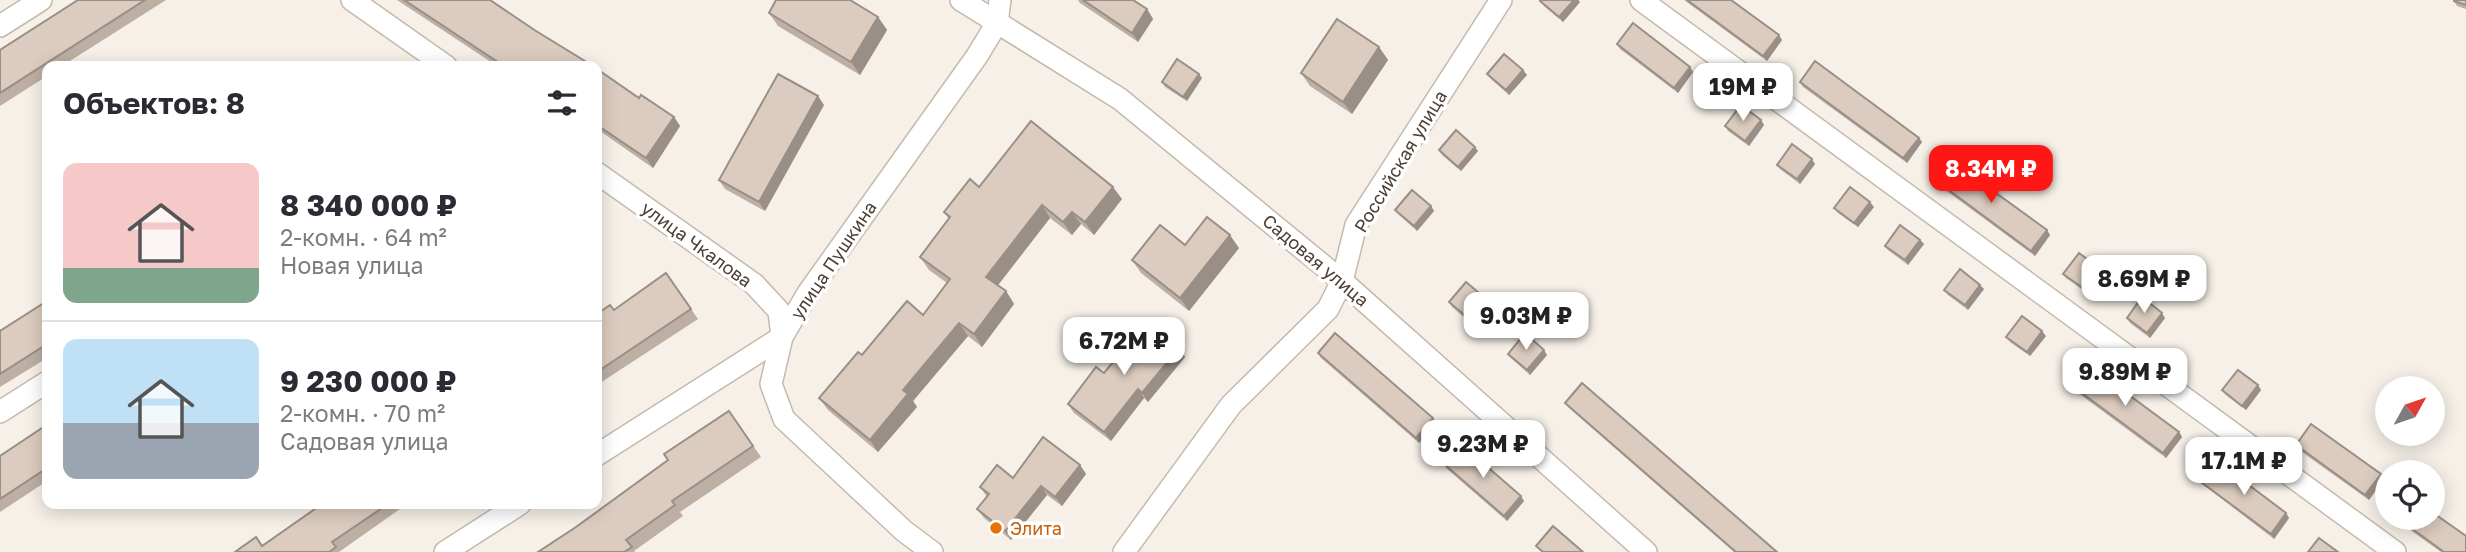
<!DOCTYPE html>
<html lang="ru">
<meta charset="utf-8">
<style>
body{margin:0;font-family:"Golos Text",sans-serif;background:#f7f7f7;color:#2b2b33;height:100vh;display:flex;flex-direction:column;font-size:26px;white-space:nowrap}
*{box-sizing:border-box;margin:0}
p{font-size:23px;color:#7c7c81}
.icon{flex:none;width:38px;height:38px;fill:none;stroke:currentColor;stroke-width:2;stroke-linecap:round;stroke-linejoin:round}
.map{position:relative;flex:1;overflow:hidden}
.sheet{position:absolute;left:42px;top:61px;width:560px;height:448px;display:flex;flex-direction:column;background:#fff;border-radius:14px;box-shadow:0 4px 18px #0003}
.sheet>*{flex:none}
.needle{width:46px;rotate:50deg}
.tools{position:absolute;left:2375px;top:376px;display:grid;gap:14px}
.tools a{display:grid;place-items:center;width:70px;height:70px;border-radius:50%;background:#fff;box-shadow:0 4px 18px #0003;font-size:35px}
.price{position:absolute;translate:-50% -60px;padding:0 16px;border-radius:14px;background:#fff;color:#222;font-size:23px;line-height:46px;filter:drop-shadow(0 2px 4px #0008)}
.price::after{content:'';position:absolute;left:50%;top:42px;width:21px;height:16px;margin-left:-10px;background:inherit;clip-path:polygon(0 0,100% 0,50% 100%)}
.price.current{background:#ff1716;color:#fff}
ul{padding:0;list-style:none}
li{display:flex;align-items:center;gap:21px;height:175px;padding:0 21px}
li+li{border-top:2px solid #e1e1e2}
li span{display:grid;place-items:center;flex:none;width:196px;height:140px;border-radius:14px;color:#555}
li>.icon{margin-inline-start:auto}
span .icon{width:84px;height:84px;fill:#fffc;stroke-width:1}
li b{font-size:30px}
h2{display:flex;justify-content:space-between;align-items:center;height:84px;padding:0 21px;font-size:30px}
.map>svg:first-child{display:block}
</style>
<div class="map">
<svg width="2466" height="552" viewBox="0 0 2466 552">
<rect width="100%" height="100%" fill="#f6f0e8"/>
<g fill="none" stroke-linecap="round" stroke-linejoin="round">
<!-- minor casing -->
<g stroke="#c6b9ac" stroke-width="24">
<g id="minor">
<path d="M352,0l94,66"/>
<path d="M961,0l159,99 222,182 304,271"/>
<path d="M1641,0l754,552"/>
<path d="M0,26l41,-26"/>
<path d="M597,173l157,111 25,27 3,26 -11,47 13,35 120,112 28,21"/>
<path d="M0,412l47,-30"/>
<path d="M597,455l185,-118 26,-44 169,-237 20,-33 3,-23"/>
<path d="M445,552l75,-48"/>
<path d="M1124,552l107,-147 97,-96 14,-28 14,-56 145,-225"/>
</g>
</g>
<!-- minor -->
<use href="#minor" stroke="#fff" stroke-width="21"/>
</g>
<!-- wall -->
<g fill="#bdafa4">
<path d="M78,0h88l-104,66h-15v10l-47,30v-56z"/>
<path d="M397,0h93l46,31 57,35h-96z"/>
<path d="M1078,0h55l14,9 6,10 -15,23 -58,-39z"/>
<path d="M1541,0h37l2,2 -17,20 -19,-16 -4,-5z"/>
<path d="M1684,0h47l51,40 -15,21z"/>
<path d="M2466,0v9l-9,-3 -3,-5z"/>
<path d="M769,13l109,4 9,13 -27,45 -82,-49z"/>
<path d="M1617,44l73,23 3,5 -15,21 -58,-44z"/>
<path d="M1379,47l9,13 -36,54 -42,-28 -9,-13z"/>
<path d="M597,69l42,29 35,19 6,9 -27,42 -56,-39z"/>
<path d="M1523,70l4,5 -18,20 -18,-16 -4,-5z"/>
<path d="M1202,78l-15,23 -22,-14 -3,-5z"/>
<path d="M1800,82l119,56 3,4 -15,21 -104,-76z"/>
<path d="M824,105l-59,106 -40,-22 -6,-9z"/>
<path d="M1761,120l3,5 -15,21 -21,-15 -3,-5z"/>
<path d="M1439,150l39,1 -17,20 -19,-16z"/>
<path d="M1815,164l-15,20 -20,-15 -3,-4z"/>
<path d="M1934,179l116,56 -15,21 -98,-72z"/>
<path d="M979,187l143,12 -28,36 -13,-11 -9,11 -22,-17 -52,67 8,6 8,13 -32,43 -14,-11 -55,65 4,6 -39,45 -50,-42 -9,-12 43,-43 61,-40 24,-32 -18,-13 -9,-13 29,-38 -5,-7z"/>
<path d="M1431,206l3,5 -17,20 -19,-17 -3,-4z"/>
<path d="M1874,207l-16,20 -20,-14 -4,-5z"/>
<path d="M1920,240l4,4 -16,21 -20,-15 -3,-4z"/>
<path d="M1185,245l54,3 -50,63 -48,-38 -9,-13z"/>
<path d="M2099,268l3,4 -15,21 -21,-15 -3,-4z"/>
<path d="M666,273l32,46 -101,66v-71l17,-4z"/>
<path d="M1984,289l-16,21 -20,-15 -4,-5z"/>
<path d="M1485,298l4,5 -18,20 -19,-16 -3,-5z"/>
<path d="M47,301v57l-47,29v-56z"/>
<path d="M2127,318h38l-15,20 -20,-15z"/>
<path d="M2046,336l-16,20 -20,-14 -4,-5z"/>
<path d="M1179,348l6,9 -37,45 -4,-4 -33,43 -37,-28 -6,-9 36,-31z"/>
<path d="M1318,353l115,65 3,5 -17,20 -98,-85z"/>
<path d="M1508,354l39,1 -17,20 -19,-17z"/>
<path d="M2071,385l108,47 3,5 -16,21 -92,-68z"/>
<path d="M2258,385l3,5 -15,20 -20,-15 -4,-5z"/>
<path d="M1565,403l212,149h-43l-165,-144z"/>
<path d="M729,411l32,46 -81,55 3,4 -49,35 1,1h-97l38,-25 92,-67z"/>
<path d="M47,428v53l-47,31v-56z"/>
<path d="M2296,445l88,34 -15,21 -70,-50z"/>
<path d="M1444,464l80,37 -17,20 -60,-52z"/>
<path d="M1080,465l6,9 -24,32 -15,-11 -36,45 -27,-22 -7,-9 10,-12 -7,-10 33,-9z"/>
<path d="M2201,482l85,31 3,5 -15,21 -69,-53z"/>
<path d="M322,504h85l-68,48h-104l27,-6z"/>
<path d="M2403,522l63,30h-25l-35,-25z"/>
</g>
<!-- shaded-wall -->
<g fill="#9a8f86">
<path d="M1574,0h4l2,2 -17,20 -4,-5z"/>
<path d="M1147,9l6,10 -15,23 -6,-9z"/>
<path d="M878,17l9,13 -27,45 -9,-13z"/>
<path d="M1779,35l3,5 -15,21 -4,-5z"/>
<path d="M1379,47l9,13 -36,54 -9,-12z"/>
<path d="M1690,67l3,5 -15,21 -4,-5z"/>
<path d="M1523,70l4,5 -18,20 -3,-5z"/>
<path d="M1199,74l3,4 -15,23 -4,-4z"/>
<path d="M818,96l6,9 -59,106 -6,-9z"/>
<path d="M674,117l6,9 -27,42 -7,-10z"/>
<path d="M1761,120l3,5 -15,21 -4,-5z"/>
<path d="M1919,138l3,4 -15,21 -4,-5z"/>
<path d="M1475,147l3,4 -17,20 -3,-4z"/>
<path d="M1812,159l3,5 -15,20 -3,-5z"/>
<path d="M1113,187l9,12 -28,36 -9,-13z"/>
<path d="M1870,202l4,5 -16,20 -4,-4z"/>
<path d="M1042,205l8,13 -55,71 -9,-12z"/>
<path d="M1431,206l3,5 -17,20 -3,-5z"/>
<path d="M1072,212l9,12 -9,11 -9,-13z"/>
<path d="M2047,230l3,5 -15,21 -4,-5z"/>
<path d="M1230,235l9,13 -50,63 -9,-13z"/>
<path d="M1920,240l4,4 -16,21 -3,-5z"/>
<path d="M2099,268l3,4 -15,21 -4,-5z"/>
<path d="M1980,285l4,4 -16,21 -3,-5z"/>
<path d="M1006,291l8,13 -32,43 -8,-13z"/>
<path d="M1485,298l4,5 -18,20 -3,-5z"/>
<path d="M2162,313l3,5 -15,20 -3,-5z"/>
<path d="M959,323l9,13 -55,65 4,6 -39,45 -8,-12 33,-50z"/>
<path d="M2042,331l4,5 -16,20 -3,-4z"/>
<path d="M1179,348l6,9 -37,45 -6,-9z"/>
<path d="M1544,350l3,5 -17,20 -3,-5z"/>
<path d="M2258,385l3,5 -15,20 -4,-4z"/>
<path d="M1138,389l6,9 -33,43 -7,-9z"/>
<path d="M1433,418l3,5 -17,20 -3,-5z"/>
<path d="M2179,432l3,5 -16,21 -3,-5z"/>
<path d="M1080,465l6,9 -24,32 -7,-9z"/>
<path d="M2381,474l3,5 -15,21 -4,-5z"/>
<path d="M1041,486l6,9 -36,45 -6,-9z"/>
<path d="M1521,496l3,5 -17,20 -3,-5z"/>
<path d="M2286,513l3,5 -15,21 -3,-5z"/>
</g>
<!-- building -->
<g fill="#dcccbf" stroke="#9a8f86" stroke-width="2">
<path d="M78,0h67l-145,93v-43z"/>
<path d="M404,0h86l46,31 57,35h-89z"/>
<path d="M776,0h74l28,17 -27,45 -82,-49z"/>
<path d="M1083,0h50l14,9 -15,24z"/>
<path d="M1541,0h33l-15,17 -19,-16z"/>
<path d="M1687,0h44l48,35 -16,21z"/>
<path d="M2454,0h12v5l-12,-4z"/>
<path d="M1337,19l42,28 -36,55 -42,-29z"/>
<path d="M1633,23l57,44 -16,21 -57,-44z"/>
<path d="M1504,54l19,16 -17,20 -19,-16z"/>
<path d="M1177,59l22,15 -16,23 -21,-15z"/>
<path d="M1815,61l104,77 -16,20 -103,-76z"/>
<path d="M597,69l42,29 2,-3 33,22 -28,41 -49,-33z"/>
<path d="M778,74l40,22 -59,106 -40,-22z"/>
<path d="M1741,105l20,15 -16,21 -20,-15z"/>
<path d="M1031,121l82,66 -28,35 -13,-10 -9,10 -21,-17 -56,72 20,14 -32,43 -15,-11 -56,67 5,4 -38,46 -51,-42 39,-46 4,3 45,-54 16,14 27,-36 -30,-22 30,-40 -6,-5 26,-33 9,8z"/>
<path d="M1456,130l19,17 -17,20 -19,-17z"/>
<path d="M1792,144l20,15 -15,20 -20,-14z"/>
<path d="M1949,159l98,71 -16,21 -97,-72z"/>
<path d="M1850,187l20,15 -16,21 -20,-15z"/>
<path d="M1412,190l19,16 -17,20 -19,-16z"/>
<path d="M1207,217l23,18 -50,63 -48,-38 28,-35 25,20z"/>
<path d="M1900,225l20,15 -15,20 -20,-14z"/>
<path d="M2079,253l20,15 -16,20 -20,-14z"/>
<path d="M1960,269l20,16 -15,20 -21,-15z"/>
<path d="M666,273l25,36 -94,63v-58l13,-9 4,5z"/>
<path d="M1466,282l19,16 -17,20 -19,-16z"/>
<path d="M2142,297l20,16 -15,20 -20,-15z"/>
<path d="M47,301v43l-47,30v-43z"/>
<path d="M2022,316l20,15 -15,21 -21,-15z"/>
<path d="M1147,321l32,27 -37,45 -4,-4 -34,43 -36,-28 28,-37 8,6z"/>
<path d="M1335,333l98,85 -17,20 -98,-85z"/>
<path d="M1525,333l19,17 -17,20 -19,-16z"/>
<path d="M2087,364l92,68 -16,21 -92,-68z"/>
<path d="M2238,370l20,15 -16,21 -20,-16z"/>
<path d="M1582,383l195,169h-41l-171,-149z"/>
<path d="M729,411l24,35 -81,55 3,4 -49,35 6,7 -8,5h-86l38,-25 92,-67 -4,-6z"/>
<path d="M2311,424l70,50 -16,21 -69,-50z"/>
<path d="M42,428l2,2 3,-2v40l-47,31v-43z"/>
<path d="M1043,437l37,28 -25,32 -14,-11 -36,45 -28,-22 12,-15 -9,-7 17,-22 16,13z"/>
<path d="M1461,444l60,52 -17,20 -60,-52z"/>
<path d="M2217,461l69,52 -15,21 -70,-52z"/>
<path d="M322,504h66l-56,38 4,5 -7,5h-94l21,-15 6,9z"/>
<path d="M2432,512l34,24v16h-22l-41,-30 2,-4h27z"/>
<path d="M1553,526l30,26h-40l-7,-6z"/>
<path d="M2319,538l19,14h-30z"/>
</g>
<!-- markers -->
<circle fill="#e8710a" stroke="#fff" stroke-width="2.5" cx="996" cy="528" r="7"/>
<g text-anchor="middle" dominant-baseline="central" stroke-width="7" stroke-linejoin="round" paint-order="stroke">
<!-- street labels -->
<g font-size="18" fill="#4b3f36" stroke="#fff">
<text transform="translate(1400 161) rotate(-59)">Российская улица</text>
<text transform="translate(697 244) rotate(36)">улица Чкалова</text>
<text transform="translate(833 260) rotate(-56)">улица Пушкина</text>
<text transform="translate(1316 260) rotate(40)">Садовая улица</text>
</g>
<!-- food labels -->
<g font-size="18" fill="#c56008" stroke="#fff" text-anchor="start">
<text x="1010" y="528">Элита</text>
</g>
</g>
</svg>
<div class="tools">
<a><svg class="needle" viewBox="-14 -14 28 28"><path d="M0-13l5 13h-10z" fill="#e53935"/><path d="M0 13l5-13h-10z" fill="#7c7c81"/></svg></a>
<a><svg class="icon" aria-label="locate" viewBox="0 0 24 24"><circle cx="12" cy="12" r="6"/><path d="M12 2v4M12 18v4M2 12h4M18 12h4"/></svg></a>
</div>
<b class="price" style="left:1743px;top:123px">19M ₽</b>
<b class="price current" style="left:1991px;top:205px">8.34M ₽</b>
<b class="price" style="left:2144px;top:315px">8.69M ₽</b>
<b class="price" style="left:1526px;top:352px">9.03M ₽</b>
<b class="price" style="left:1124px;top:377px">6.72M ₽</b>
<b class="price" style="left:2125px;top:408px">9.89M ₽</b>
<b class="price" style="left:1483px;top:480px">9.23M ₽</b>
<b class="price" style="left:2244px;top:497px">17.1M ₽</b>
<section class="sheet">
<h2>Объектов: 8<svg class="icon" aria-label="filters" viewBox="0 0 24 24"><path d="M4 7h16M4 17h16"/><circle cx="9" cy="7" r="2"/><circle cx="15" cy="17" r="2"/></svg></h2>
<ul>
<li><span style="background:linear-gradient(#f6c9c9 75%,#7fa58c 0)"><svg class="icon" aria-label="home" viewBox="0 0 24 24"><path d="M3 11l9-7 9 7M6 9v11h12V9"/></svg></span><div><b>8 340 000 ₽</b><p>2-комн. · 64 m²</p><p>Новая улица</p></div></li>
<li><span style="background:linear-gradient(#bfe0f5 60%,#9aa5b1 0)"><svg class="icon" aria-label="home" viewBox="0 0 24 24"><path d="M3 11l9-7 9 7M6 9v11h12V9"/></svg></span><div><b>9 230 000 ₽</b><p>2-комн. · 70 m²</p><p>Садовая улица</p></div></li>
</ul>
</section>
</div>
